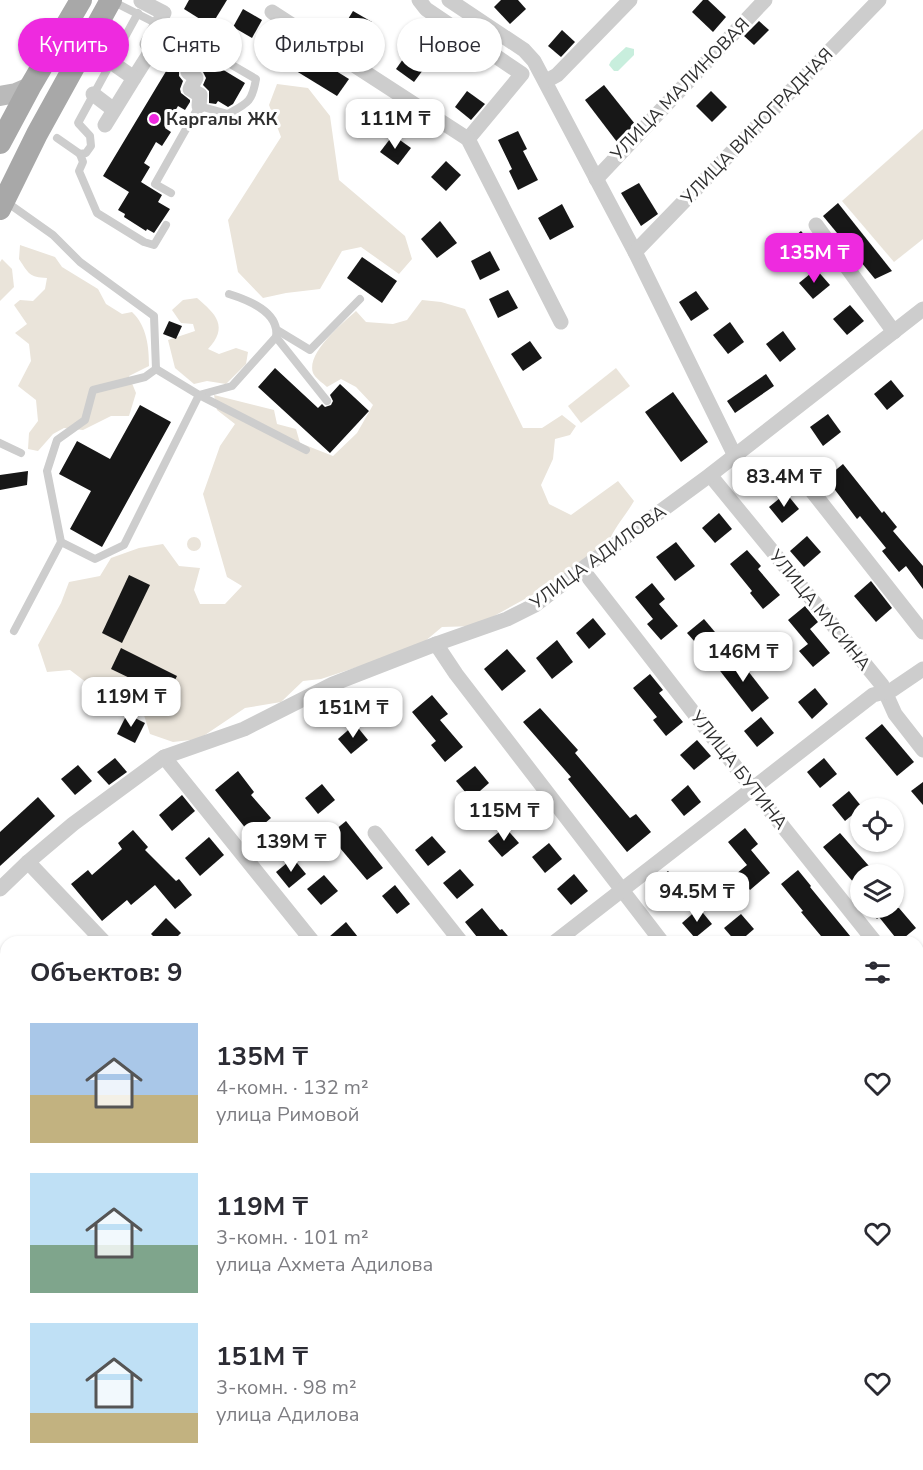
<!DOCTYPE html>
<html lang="ru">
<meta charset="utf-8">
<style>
body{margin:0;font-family:"Nunito Sans",sans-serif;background:#f7f7f7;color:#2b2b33;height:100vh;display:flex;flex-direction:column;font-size:22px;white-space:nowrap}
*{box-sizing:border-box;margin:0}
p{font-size:20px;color:#7c7c81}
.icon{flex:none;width:33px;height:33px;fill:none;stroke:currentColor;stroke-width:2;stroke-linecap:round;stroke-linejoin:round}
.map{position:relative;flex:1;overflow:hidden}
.sheet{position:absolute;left:0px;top:936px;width:924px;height:534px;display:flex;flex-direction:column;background:#fff;border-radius:18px 18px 0 0;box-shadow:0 2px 4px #0004}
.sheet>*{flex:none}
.guide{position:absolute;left:18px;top:18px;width:600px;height:54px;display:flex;gap:12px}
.buttons{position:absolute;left:850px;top:798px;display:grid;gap:12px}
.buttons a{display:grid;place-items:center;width:54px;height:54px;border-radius:50%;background:#fff;box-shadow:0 2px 4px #0004;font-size:30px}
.price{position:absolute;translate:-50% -51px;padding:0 14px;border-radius:12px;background:#fff;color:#222;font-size:20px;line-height:39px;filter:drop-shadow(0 2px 3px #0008)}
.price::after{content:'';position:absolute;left:50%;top:36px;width:18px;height:14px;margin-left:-9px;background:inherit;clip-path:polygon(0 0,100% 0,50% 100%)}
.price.on{background:#ee2adf;color:#fff}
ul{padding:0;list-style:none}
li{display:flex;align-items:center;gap:18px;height:150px;padding:0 30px}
li span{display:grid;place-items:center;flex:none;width:168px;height:120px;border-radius:0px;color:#555}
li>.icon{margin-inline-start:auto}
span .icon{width:72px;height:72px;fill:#fffc;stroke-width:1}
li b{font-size:26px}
h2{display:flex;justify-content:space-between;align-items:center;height:72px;padding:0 30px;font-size:26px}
.pill{padding:0 21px;border-radius:27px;background:#fff;box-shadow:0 2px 4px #0004;font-size:21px;line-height:54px}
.pill.on{background:#ee2adf;color:#fff}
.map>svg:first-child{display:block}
</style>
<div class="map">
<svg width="923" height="1470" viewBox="0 0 923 1470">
<rect width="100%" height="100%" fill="#fff"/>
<!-- green -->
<g fill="#eae4da">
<path d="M277,84l31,4 22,28 9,64 66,56 7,23 -13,15 -38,-27 -19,4 -22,38 -34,4 -23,5 -25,-26 -10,-52 53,-83 -12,-32z"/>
<path d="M923,129v110l-29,23 -52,-61z"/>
<path d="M20,245l35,12 7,10 36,22 8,15 16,10 10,-2c15,14 17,35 17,54l-20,10 7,17 -7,23h-18l-28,14 -19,-2 -11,6 -15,17 -10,-2 1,-16 9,-12 -2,-21 -18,-14 13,-25 -2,-17 -14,-11 12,-9 -13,-19 6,-5 13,1 12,-12 2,-11c-18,-1 -18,-4 -28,-19z"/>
<path d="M2,259l10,10 2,18 -14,14v-39z"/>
<path d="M197,298c19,16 32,29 11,51l11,5 17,-6 12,4 -2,12 -20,20 -19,-3 -13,3 -19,-16 -7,-28 27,-9 -2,-7 -12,-1 -9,-13 11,-10z"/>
<path d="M422,300l19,2 24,7 58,119h19l20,-13 14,11 -6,9 -15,4 -2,20 -12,26 8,19 22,11 47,-34 16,20c-8,14 -20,27 -26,42l-56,41 -76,42 -34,1 -24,20 -97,32 -18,2 -22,21 -36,6 -46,31 -26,3 -23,-8 -7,-22 -27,-7 -46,-35 -23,2 -9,-27 23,-42 8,-21 31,-6 11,-18 28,-10 24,-4 16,22 21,2 -6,22 6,14h25l17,-18 -15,-9 -24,-83 17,-48 15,-22 -18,-14 -3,-15 60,15 3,14 19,5 4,14 33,13 24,-23 16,-28 -17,-18 -15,-8 -14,8c-4,-4 -12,-9 -14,-14 -7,-20 30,-50 43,-62l10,11 27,2 14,-4z"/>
<path d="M616,368l14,18 -49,37 -13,-17z"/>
<circle cx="194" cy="544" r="7"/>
<path d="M4,1217l2,1v84l-6,-3v-76z"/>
</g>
<!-- water -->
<path fill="#c8eedd" d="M626,47l8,2v6l-16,16h-4l-5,-6 2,-4z"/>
<!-- building -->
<g fill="#171717">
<path d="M189,0h38l-16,26 -27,-17z"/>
<path d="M501,0h17l8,9 -16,15 -16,-17z"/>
<path d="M703,0h5l18,17 -13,15 -21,-20z"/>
<path d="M243,9l19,11 -10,18 -19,-11z"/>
<path d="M353,11l19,11 -11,18 -19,-11z"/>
<path d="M759,21l10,9 -15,15 -10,-9z"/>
<path d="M562,30l13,12 -14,15 -13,-11z"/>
<path d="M299,48l50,31 -12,17 -49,-30z"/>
<path d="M408,52l18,14 -12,16 -18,-13z"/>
<path d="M207,60l38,23 -12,21 -5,3 -10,-6 -2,3 -7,-1v-12l-6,-6 3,-7 -4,-8z"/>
<path d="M171,63l8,5v8l4,5 -3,8 1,4 9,7v2l-5,8 -7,-4 -13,22 6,4 -9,14 -6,-4 -12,21 6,4 -9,15 21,13 -4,7 12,7 -16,24 -7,-4 -1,2 -22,-14 1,-3 -7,-4 11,-18 -26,-16z"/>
<path d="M604,85l31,39 -18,18 -32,-42z"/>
<path d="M467,91l18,13 -14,16 -16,-13z"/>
<path d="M711,91l16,16 -15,15 -16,-16z"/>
<path d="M518,131l9,18 -4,2 15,29 -20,10 -9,-19 3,-2 -14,-29z"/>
<path d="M393,135l18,13 -13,17 -18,-13z"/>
<path d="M446,161l15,14 -15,16 -15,-14z"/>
<path d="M639,183l19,31 -17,12 -20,-33z"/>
<path d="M838,203l54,68 -17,8 -52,-63z"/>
<path d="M562,204l12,23 -24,13 -12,-22z"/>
<path d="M440,221l17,22 -20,15 -16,-19z"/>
<path d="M801,231l15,17 -16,14 -15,-18z"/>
<path d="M490,251l10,19 -20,10 -9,-19z"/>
<path d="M362,257l35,24 -15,22 -35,-25z"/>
<path d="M816,269l14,16 -17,14 -14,-16z"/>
<path d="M508,290l10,18 -20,10 -9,-19z"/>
<path d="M696,291l13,18 -18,12 -12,-19z"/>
<path d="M850,305l14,16 -17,14 -14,-16z"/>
<path d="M169,321l13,5 -6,13 -13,-5z"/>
<path d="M730,322l14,20 -16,12 -15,-19z"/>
<path d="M783,331l13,18 -16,13 -14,-18z"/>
<path d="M530,341l12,17 -19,13 -12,-17z"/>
<path d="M275,368l43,40 4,-4 3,3 6,-2 2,-4 -3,-6 10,-11 29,27 -39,42 -72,-66z"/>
<path d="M766,374l8,12 -39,27 -8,-12z"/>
<path d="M891,380l13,16 -17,14 -13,-16z"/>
<path d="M673,392l35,50 -27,20 -36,-50z"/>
<path d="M140,405l31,17 -69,125 -32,-18 21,-38 -32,-17 18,-33 33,18z"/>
<path d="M828,414l13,18 -18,14 -13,-19z"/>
<path d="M843,464l39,49 2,-2 13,16 -4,4 30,35v23l-17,-23 -7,6 -17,-21 4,-3 -26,-32 -3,3 -31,-41z"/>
<path d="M28,471l-1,14 -27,5v-15z"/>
<path d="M786,493l13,16 -17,14 -13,-16z"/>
<path d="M719,513l13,16 -17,14 -13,-15z"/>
<path d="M807,536l14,16 -17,15 -14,-16z"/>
<path d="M676,542l19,24 -20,15 -19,-24z"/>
<path d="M747,550l14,16 -3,3 22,26 -17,14 -13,-16 2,-2 -22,-27z"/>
<path d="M129,575l21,10 -28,58 -20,-10z"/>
<path d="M871,581l21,27 -16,14 -22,-26z"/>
<path d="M652,583l13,16 -6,5 19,22 -17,14 -14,-16 6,-5 -18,-22z"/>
<path d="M805,606l13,16 -8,7 20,24 -17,14 -14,-16 9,-7 -20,-24z"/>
<path d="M593,618l13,16 -17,15 -13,-16z"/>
<path d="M704,619l16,19 -17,13 -16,-18z"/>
<path d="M557,640l16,22 -21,17 -16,-21z"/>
<path d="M121,648l56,28 -10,20 -56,-27z"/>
<path d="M507,649l19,22 -24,20 -18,-22z"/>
<path d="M734,653l35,45 -17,14 -35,-45z"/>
<path d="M650,674l13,16 -4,3 24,29 -17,14 -13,-16 4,-3 -24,-29z"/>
<path d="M815,688l13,16 -16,15 -14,-17z"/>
<path d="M432,695l16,19 -8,6 23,27 -18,15 -14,-17 5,-4 -24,-29z"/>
<path d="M540,708l38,42 -3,3 55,65 6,-4 15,18 -24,20 -59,-73 3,-2 -48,-55z"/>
<path d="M127,714l18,9 -10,20 -18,-9z"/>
<path d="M761,717l13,16 -17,14 -13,-16z"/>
<path d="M355,724l13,16 -17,14 -13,-15z"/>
<path d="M882,724l32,38 -17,14 -32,-38z"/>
<path d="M697,740l14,16 -17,14 -14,-15z"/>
<path d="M115,758l12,14 -18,13 -12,-13z"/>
<path d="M824,758l13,16 -17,14 -13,-16z"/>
<path d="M78,765l14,16 -17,14 -14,-16z"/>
<path d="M475,766l14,17 -18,16 -15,-18z"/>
<path d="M238,771l16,21 -3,3 20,23 -20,17 -36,-45z"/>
<path d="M923,782v23l-12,-14z"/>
<path d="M322,784l13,16 -17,14 -13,-16z"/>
<path d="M688,785l13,17 -17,14 -13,-16z"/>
<path d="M849,791l13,16 -17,14 -13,-16z"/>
<path d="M182,795l13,16 -23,20 -13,-16z"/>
<path d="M38,797l17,19 -55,50v-34z"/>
<path d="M346,821l37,47 -16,12 -38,-45z"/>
<path d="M505,827l14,16 -17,14 -14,-16z"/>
<path d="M745,828l13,16 -7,6 19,23 -20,17 -14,-16 11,-9 -19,-23z"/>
<path d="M133,830l15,17 -3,3 31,31 3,-2 13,16 -17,14 -20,-24 -24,20 -4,-5 -25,21 -31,-37 17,-14 4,5 30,-26 -4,-6z"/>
<path d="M840,833l36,41h-15v17l-38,-44z"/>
<path d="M432,836l14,16 -18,14 -13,-16z"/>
<path d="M209,837l15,18 -24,21 -15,-18z"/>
<path d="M549,843l13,16 -17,14 -13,-16z"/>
<path d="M293,858l13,16 -17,14 -13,-16z"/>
<path d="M460,869l14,16 -17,14 -14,-16z"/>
<path d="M798,870l13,16 -1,1 45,55h-29l-25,-30 2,-1 -22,-27z"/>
<path d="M668,871l17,19 -20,15 -15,-20z"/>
<path d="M574,874l14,17 -17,14 -14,-16z"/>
<path d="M324,875l14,16 -17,14 -14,-16z"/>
<path d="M395,885l15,19 -13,10 -15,-18z"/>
<path d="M482,908l18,22 2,-1 11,13h-32l-16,-20z"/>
<path d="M699,908l13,16 -17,14 -13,-15z"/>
<path d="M867,908h32l17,20 -17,14 -20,-25 -2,2z"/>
<path d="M741,914l13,15 -15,13h-3l-12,-14z"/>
<path d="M166,918l15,15 -9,9h-13l-8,-8z"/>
<path d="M346,922l16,20h-29l-4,-5z"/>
</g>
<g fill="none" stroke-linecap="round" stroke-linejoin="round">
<!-- lane -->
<g stroke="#cdcdcd" stroke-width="8">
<path d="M112,1l77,39 67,39c-4,23 -8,24 -28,35l-29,-8 -44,78 16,9"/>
<path d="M57,138l23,16 6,-1 5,-7 -1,-10 -12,-13 60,-110"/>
<path d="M80,154l3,8 -4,9 18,42 47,29 10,3 12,-20"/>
<path d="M5,201l48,34 27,27 74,54 2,53 -11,8 -52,13 -8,30 -28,20 -10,31 14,71 -47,89"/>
<path d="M229,294c19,6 51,18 47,43l51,64"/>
<path d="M277,330l33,20 50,-51"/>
<path d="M156,369l43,26 33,-9 44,-49"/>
<path d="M0,443l21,10"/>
<path d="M61,542l34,17 29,-14 75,-150 107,55"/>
<path d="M0,1112l6,-4"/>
<path d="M260,1464l7,6"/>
<path d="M119,1470l4,-6"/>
<path d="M289,1470l5,-6"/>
</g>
<!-- street -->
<g stroke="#cdcdcd" stroke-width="15">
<path d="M419,0l7,9 96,65 -54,65"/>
<path d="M449,0l75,50 10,11 101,191 100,204"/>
<path d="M272,12l196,127 93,183"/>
<path d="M134,78l19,-30 -6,-4 17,-31 -23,-12"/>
<path d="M546,81l11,-6 73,-75"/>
<path d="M93,94l21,16"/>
<path d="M199,106l1,-11 -10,-6 6,-11 -8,-6 14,-25"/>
<path d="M105,125l29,-47 -23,-16"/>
<path d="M596,179l169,-179"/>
<path d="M816,225l78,107"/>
<path d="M635,252l244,-252"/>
<path d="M710,475l172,210 13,29 28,36"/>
<path d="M808,486l115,146"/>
<path d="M582,569l170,219 123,154"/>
<path d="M436,644l20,30 206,268"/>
<path d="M164,757l149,185"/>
<path d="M375,833l86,109"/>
<path d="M28,862l76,80"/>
<path d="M0,889l28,-27 45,-38 91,-67 80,-28 89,-45 103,-40 71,-25 28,-14 47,-36 128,-94 213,-166"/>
<path d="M555,942l318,-247 19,-5 31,-21"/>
<path d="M918,995l5,7"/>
<path d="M0,1200l6,-11"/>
<path d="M918,1224l5,1"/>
<path d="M0,1338l6,3"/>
<path d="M918,1346l5,-50"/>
<path d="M50,1470l5,-6"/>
<path d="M581,1470l1,-6"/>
<path d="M737,1470v-6"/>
<path d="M906,1470v-6"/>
</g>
<!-- secondary -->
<path stroke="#bababa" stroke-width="20" d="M0,96l16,-3 14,-6"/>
<!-- primary -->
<g stroke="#a8a8a8" stroke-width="22">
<path d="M0,143l30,-56 51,-87"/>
<path d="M0,209l37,-75 74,-134"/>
<path d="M0,1174l6,3"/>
<path d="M347,1464l7,6"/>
</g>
</g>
<!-- markers -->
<circle fill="#ee2adf" stroke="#fff" stroke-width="2" cx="154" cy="119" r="6"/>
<g text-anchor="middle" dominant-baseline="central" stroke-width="6" stroke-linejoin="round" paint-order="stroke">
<!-- street labels -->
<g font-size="18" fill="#303030" stroke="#fff">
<text transform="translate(680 89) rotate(-46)">УЛИЦА МАЛИНОВАЯ</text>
<text transform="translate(757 126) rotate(-46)">УЛИЦА ВИНОГРАДНАЯ</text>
<text transform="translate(598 557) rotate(-36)">УЛИЦА АДИЛОВА</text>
<text transform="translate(820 610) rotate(51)">УЛИЦА МУСИНА</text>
<text transform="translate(739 770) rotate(52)">УЛИЦА БУТИНА</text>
</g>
<!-- poi labels -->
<g font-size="18" font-weight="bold" fill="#303030" stroke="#fff" text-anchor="start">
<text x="166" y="119">Каргалы ЖК</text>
</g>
</g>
</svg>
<div class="buttons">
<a><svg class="icon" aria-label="locate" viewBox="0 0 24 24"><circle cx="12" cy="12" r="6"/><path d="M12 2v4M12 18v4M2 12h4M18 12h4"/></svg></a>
<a><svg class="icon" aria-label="layers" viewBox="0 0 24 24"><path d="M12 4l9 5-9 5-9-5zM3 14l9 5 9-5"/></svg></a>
</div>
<b class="price" style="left:395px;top:150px">111M ₸</b>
<b class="price on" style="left:814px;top:284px">135M ₸</b>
<b class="price" style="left:784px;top:508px">83.4M ₸</b>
<b class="price" style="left:743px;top:683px">146M ₸</b>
<b class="price" style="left:131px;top:728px">119M ₸</b>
<b class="price" style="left:353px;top:739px">151M ₸</b>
<b class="price" style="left:504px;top:842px">115M ₸</b>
<b class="price" style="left:291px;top:873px">139M ₸</b>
<b class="price" style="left:697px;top:923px">94.5M ₸</b>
<div class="guide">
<a class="pill on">Купить</a>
<a class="pill">Снять</a>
<a class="pill">Фильтры</a>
<a class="pill">Новое</a>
</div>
<section class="sheet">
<h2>Объектов: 9<svg class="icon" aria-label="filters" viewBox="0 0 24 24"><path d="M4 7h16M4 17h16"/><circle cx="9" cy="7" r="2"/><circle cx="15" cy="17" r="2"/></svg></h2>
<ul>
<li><span style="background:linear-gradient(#a9c7e8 60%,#c2b280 0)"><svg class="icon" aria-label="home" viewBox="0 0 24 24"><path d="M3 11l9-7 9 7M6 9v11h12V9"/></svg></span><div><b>135M ₸</b><p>4-комн. · 132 m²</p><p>улица Римовой</p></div><svg class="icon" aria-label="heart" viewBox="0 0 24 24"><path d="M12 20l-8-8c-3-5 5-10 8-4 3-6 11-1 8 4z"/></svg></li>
<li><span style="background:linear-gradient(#bfe0f5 60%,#7fa58c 0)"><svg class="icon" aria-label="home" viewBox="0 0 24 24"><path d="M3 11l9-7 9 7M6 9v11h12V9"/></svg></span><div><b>119M ₸</b><p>3-комн. · 101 m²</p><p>улица Ахмета Адилова</p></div><svg class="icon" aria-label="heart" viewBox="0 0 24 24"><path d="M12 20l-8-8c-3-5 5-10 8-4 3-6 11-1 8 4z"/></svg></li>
<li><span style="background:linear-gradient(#bfe0f5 75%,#c2b280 0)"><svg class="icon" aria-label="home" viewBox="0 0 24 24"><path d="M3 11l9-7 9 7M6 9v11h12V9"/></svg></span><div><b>151M ₸</b><p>3-комн. · 98 m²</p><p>улица Адилова</p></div><svg class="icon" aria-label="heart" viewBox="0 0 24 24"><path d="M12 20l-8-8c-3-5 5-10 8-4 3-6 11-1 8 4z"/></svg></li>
</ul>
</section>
</div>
